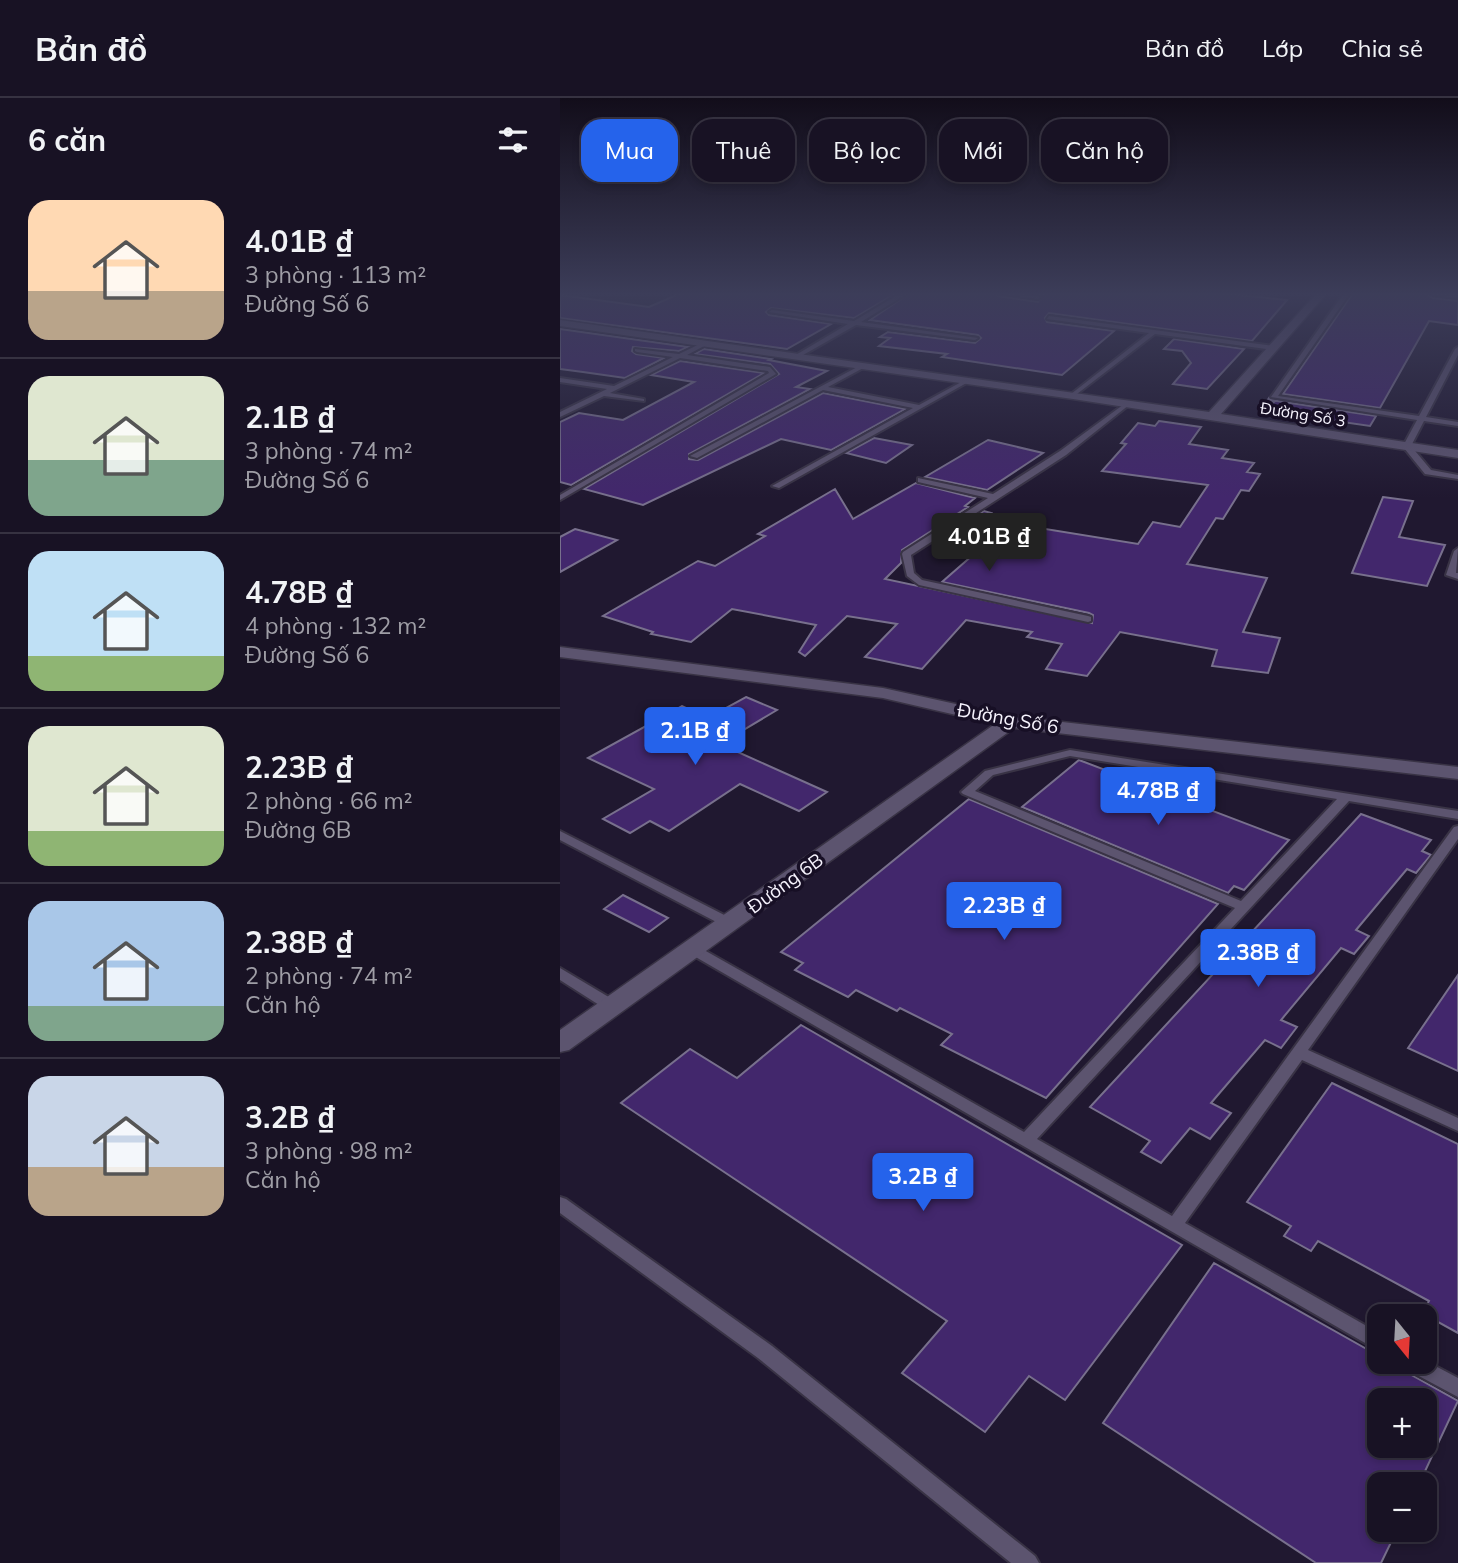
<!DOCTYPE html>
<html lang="vi">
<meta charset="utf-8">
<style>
body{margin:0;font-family:Mulish,sans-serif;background:#211b2c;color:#f1f3f6;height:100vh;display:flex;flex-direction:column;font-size:26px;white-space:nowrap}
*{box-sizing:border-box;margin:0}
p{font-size:23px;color:#9f9ea6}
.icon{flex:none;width:38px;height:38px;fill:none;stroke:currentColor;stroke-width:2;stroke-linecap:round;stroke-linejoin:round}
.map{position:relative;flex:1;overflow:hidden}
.side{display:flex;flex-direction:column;background:#181224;width:560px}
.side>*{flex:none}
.top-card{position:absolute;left:21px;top:21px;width:665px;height:63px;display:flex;gap:14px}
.needle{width:46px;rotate:162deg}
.controls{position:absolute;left:807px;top:1206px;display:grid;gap:14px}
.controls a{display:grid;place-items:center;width:70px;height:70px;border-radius:14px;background:#181224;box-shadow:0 4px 10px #0003,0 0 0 2px #363241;font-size:35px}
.price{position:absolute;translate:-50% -60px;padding:0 16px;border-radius:7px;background:#2563eb;color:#fff;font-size:23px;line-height:46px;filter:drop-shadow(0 2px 4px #0008)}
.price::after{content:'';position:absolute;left:50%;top:42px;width:21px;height:16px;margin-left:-10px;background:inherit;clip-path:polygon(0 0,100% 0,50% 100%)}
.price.on{background:#222;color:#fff}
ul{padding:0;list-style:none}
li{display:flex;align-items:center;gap:21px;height:175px;padding:0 28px}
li+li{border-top:2px solid #363241}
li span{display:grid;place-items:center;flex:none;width:196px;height:140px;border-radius:21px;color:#555}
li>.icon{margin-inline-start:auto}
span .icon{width:84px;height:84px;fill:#fffc;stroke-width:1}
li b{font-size:30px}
h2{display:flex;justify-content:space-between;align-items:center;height:84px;padding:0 28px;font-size:30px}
.tag{padding:0 24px;border-radius:21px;background:#181224;box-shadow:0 4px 10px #0003,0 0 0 2px #363241;font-size:24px;line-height:63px}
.tag.on{background:#2563eb;color:#fff}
header{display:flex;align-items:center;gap:42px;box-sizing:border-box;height:98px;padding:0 35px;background:#181224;border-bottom:2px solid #363241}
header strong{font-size:33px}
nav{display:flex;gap:38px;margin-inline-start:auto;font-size:24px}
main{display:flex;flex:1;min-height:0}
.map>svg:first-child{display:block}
</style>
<header>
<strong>Bản đồ</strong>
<nav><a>Bản đồ</a><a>Lớp</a><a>Chia sẻ</a></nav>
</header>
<main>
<section class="side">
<h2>6 căn<svg class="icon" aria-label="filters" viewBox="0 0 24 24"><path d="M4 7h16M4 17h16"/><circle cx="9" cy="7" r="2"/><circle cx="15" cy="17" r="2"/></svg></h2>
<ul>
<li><span style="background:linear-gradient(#ffd9b3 65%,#b9a48a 0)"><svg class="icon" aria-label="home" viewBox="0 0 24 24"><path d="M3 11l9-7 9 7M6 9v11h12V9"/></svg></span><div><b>4.01B ₫</b><p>3 phòng · 113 m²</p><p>Đường Số 6</p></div></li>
<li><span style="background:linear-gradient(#dfe7d0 60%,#7fa58c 0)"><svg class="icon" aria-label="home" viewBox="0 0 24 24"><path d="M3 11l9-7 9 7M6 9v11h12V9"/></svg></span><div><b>2.1B ₫</b><p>3 phòng · 74 m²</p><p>Đường Số 6</p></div></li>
<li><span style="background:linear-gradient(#bfe0f5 75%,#8fb573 0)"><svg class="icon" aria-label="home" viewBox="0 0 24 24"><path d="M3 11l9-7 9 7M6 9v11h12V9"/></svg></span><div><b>4.78B ₫</b><p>4 phòng · 132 m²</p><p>Đường Số 6</p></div></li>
<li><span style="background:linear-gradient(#dfe7d0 75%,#8fb573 0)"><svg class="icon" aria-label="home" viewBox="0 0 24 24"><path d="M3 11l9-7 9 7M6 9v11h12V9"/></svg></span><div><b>2.23B ₫</b><p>2 phòng · 66 m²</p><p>Đường 6B</p></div></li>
<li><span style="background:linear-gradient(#a9c7e8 75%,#7fa58c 0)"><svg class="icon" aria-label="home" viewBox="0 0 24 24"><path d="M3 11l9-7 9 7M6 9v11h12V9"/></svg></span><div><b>2.38B ₫</b><p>2 phòng · 74 m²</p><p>Căn hộ</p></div></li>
<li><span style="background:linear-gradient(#c9d6e8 65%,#b9a48a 0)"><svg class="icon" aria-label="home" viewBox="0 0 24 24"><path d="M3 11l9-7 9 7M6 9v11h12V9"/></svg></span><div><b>3.2B ₫</b><p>3 phòng · 98 m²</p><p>Căn hộ</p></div></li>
</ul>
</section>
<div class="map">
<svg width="898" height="1465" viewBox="0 0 898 1465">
<rect width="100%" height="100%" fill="#201830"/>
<!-- building -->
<g fill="#42276c" stroke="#78708d" stroke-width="2" fill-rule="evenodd">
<path d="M121,195h215l-42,25 -83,-10 -5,4 3,3 62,9 -44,25 -227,-31v-23l89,12z"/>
<path d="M350,195h85l3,3 40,6 5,-7 -12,-2h191l65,7 -35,41 -203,-28 -4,5 2,4 67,9 -52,44 -120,-18 5,-3 -68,-8 11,-8 -10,-1 8,-5 87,11 6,-5 -3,-3 -108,-15z"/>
<path d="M793,195h72l8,5 25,3v24l-29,-4 -49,87 -97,-14z"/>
<path d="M0,231l128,18 -9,4 -46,-4 -1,4 4,3 28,4 -39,20 -42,-6 -23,-3z"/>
<path d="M614,241l70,10 -37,40 -34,-5 18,-21 -9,-12 -18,-2z"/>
<path d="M144,251l67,10 -2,1 58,11 -31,16 14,2 -121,65v5l9,1 125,-67 82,16 -74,41 -50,-11 -138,66 -59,-16 195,-115 -9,-10 -75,-10z"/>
<path d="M120,263l84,12 -193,112 -11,-3v-60l19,-9 44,7 71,-38 -43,-7z"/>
<path d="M709,300l2,2 105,16 -6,10 -104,-15 8,-9 -7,-1z"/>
<path d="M599,323l42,6 -12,17 39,6 -6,8 32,5 -7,9 13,2 -11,17 -8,-1 -18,29 -7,-1 -29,46 80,14 -24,54 37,6 -12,35 -56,-7 5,-16 -97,-18 -33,44 -41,-7 16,-25 -35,-7 5,-5 -66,-12 -44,49 -57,-12 32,-33 -50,-8 -42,40 -6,-4 17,-27 -84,-16 -41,33 -40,-8 2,-2 -50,-16 95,-55 17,5 50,-30 -7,-2 77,-45 18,30 63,-36 59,15 -10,8 3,1 -66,43 -1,13 -16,16 207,44 1,-8 -4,-2 -147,-31 32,-28 -40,-10 50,-33 7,2 -8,6 155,25 15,-22 27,5 28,-42 -106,-14 24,-27 -5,-1 17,-20 17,3z"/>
<path d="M314,340l38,7 -26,18 -40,-10z"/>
<path d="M428,342l55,13 -56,37 -62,-13z"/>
<path d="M823,399l30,4 -14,36 46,8 -18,41 -75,-13z"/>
<path d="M15,431l42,11 -57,32v-35z"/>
<path d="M186,599l31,13 -57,34 107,48 -28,19 -59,-27 -71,47 -19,-10 -20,12 -27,-14 51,-30 -66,-31 94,-52 26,12z"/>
<path d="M519,662l210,80 -45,50 -10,-4 -6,7 -206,-86z"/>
<path d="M409,701l249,105 -172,194 -105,-53 11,-11 -52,-26 -3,3 -41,-21 -8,7 -53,-27 8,-7 -22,-11z"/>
<path d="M801,716l70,26 -9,11 9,4 -15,18 -9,-4 -51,61 13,6 -15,18 -13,-6 -60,72 16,7 -16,21 -16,-8 -54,63 20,10 -21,26 -20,-11 -29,35 -20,-11 9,-11 -60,-34z"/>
<path d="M63,797l45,23 -19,14 -45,-23z"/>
<path d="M898,877v96l-50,-23z"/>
<path d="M241,927l381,220 -117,155 -36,-24 -44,56 -83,-59 45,-52 -326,-218 69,-54 47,29z"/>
<path d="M772,985l126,61v189l-36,-20 7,-12 -111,-60 -7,10 -27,-15 7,-10 -44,-24z"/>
<path d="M654,1165l165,93v6h9l70,39 -39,83h-40v46h18l-16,33h-65l-213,-140zM819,1302h45v46h-45z"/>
</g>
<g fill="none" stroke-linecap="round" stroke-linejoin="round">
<!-- lane casing -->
<g stroke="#393345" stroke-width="4">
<g id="lane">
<path d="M341,195h7l-47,29 117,16 -3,2 -119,-15 -60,34 -3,-2 1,-1 54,-32 -79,-12 3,-2 82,11z"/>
<path d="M438,195h17l26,4 -3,2z"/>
<path d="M784,195h6l-72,103 141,20 36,-67 3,-2v8l-32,62 32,5v4l-34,-5 -13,25 20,24 27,5v4l-33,-5 -21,-26 -1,-2 14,-26 -146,-23z"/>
<path d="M870,195l28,1v4l-25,-3z"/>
<path d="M489,218l224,30 3,2 -3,2 -118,-16 -82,63 -2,-1v-2l78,-61 -102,-14z"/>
<path d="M144,244l2,3 -19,10 83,12 6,7 -216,126v-5l209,-122 -1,-2 -88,-13 -70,35 34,6v2l-40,-5 -44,21v-5l47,-23 -47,-7v-4l54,8 59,-29 -36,-5 -2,-1v-2l44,5z"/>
<path d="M303,266l3,2 -1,1 -37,20 91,18 46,-25 5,1 -191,107 -7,-2 141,-78 -90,-18 -126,68 -7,-2z"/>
<path d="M567,304l2,1v2l-63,50 -155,100 3,18 8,7 166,36 3,1v4l-3,1 -169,-37 -12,-9 -5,-22 1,-2 85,-54 -70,-16v-4l75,16 67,-43z"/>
<path d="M898,450l-2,25h2v6l-12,-4 8,-24z"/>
<path d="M510,652l388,61v8l-109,-18 -312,338 135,77 282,-389 4,-1v13l-150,211 150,68v13l-156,-71 -117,163 194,110v18l-692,-399 -2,-3 2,-3h10l327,186 211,-224 -272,-114 -2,-2 24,-21zM510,658l267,43 -96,102 -266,-110 18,-16z"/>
<path d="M0,733l174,89 2,3 -7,4 -5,-1 -164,-86z"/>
<path d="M0,870l57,34 2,4 -2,4h-10l-47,-30z"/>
<path d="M0,1099l6,2 206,147 263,210 4,7h-28l-253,-205 -198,-145z"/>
<path d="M864,1262l34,18v19l-54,-29 -2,-6h22z"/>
</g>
</g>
<!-- street casing -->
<g stroke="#393345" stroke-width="3">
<g id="street">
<path d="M757,195h10l-106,121 237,36v8l-385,-59 -513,-73v-6l649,92z"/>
<path d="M0,549l323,41 127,28 448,51v12l-444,-51 -445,322 -9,2v-22l435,-306 -112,-26 -323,-41z"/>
</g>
</g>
<!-- lane -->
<use href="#lane" fill="#5c546f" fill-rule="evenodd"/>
<!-- street -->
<use href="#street" fill="#5c546f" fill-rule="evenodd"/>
</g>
<!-- sky -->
<linearGradient id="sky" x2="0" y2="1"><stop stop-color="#120d1a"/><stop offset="0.49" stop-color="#3c3d59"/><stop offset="1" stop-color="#3c3d59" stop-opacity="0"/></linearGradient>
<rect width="898" height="400" fill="url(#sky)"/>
<g text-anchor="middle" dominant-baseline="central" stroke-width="7" stroke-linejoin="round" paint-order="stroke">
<!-- far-street labels -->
<g font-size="16" fill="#f6f3fd" stroke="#170f25">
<text transform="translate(743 316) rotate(9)">Đường Số 3</text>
</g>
<!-- street labels -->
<g font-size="19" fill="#f6f3fd" stroke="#170f25">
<text transform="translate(448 620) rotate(10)">Đường Số 6</text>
<text transform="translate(225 785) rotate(-36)">Đường 6B</text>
</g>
</g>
</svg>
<div class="controls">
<a><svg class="needle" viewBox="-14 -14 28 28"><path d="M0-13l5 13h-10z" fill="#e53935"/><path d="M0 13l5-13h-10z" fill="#9f9ea6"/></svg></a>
<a>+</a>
<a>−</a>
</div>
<b class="price on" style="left:429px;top:475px">4.01B ₫</b>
<b class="price" style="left:135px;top:669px">2.1B ₫</b>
<b class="price" style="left:598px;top:729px">4.78B ₫</b>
<b class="price" style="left:444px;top:844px">2.23B ₫</b>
<b class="price" style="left:698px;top:891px">2.38B ₫</b>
<b class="price" style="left:363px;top:1115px">3.2B ₫</b>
<div class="top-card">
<a class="tag on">Mua</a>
<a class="tag">Thuê</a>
<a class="tag">Bộ lọc</a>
<a class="tag">Mới</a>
<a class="tag">Căn hộ</a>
</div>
</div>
</main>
